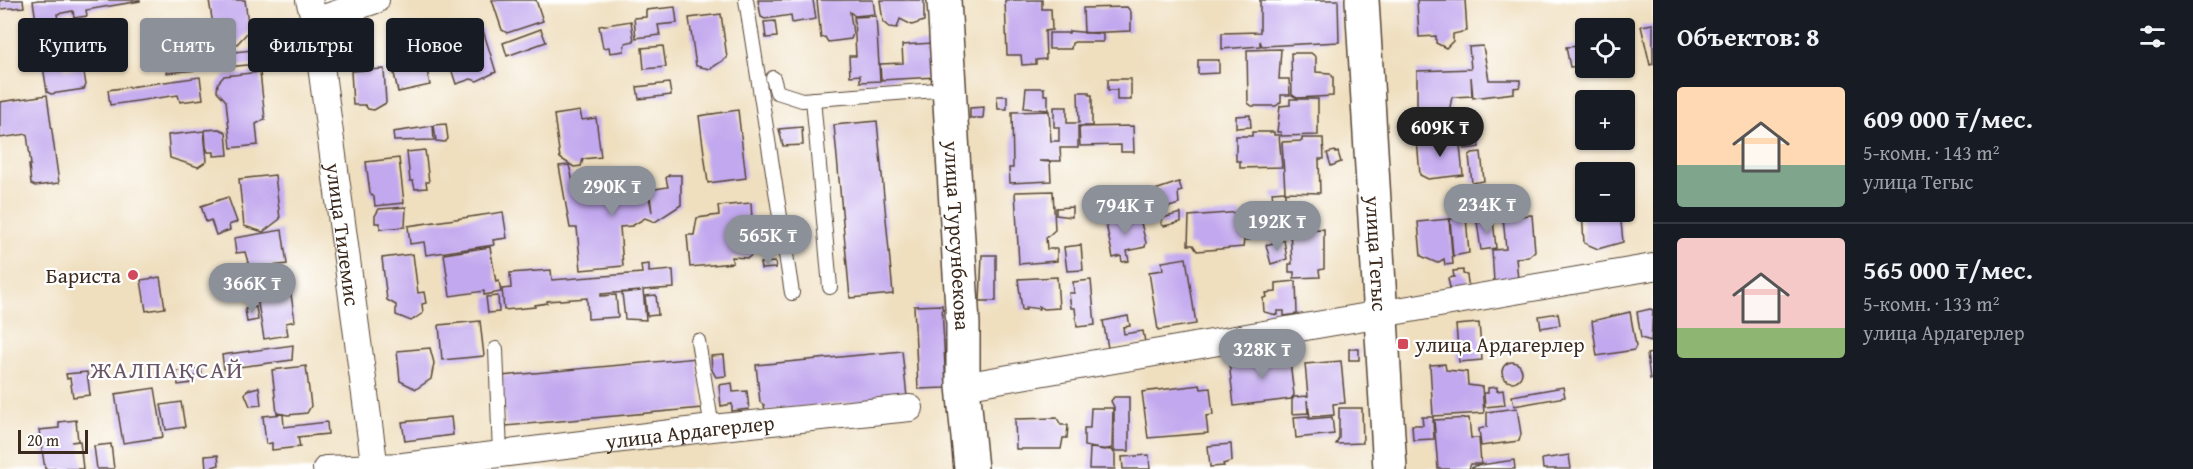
<!DOCTYPE html>
<html lang="ru">
<meta charset="utf-8">
<style>
body{margin:0;font-family:"Gentium Book Plus",serif;background:#20242c;color:#f1f3f6;height:100vh;display:flex;flex-direction:column;font-size:22px;white-space:nowrap}
*{box-sizing:border-box;margin:0}
p{font-size:20px;color:#9ea1a6}
.icon{flex:none;width:33px;height:33px;fill:none;stroke:currentColor;stroke-width:2;stroke-linecap:round;stroke-linejoin:round}
.map{position:relative;flex:1;overflow:hidden}
.details{display:flex;flex-direction:column;background:#171b24;width:540px}
.details>*{flex:none}
.guide{position:absolute;left:18px;top:18px;width:570px;height:54px;display:flex;gap:12px}
.fabs{position:absolute;left:1575px;top:18px;display:grid;gap:12px}
.fabs a{display:grid;place-items:center;width:60px;height:60px;border-radius:6px;background:#171b24;box-shadow:0 2px 4px #0004;font-size:30px}
.scale{position:absolute;left:18px;bottom:15px;width:70px;box-sizing:border-box;padding-left:6px;border:3px solid #3b2a1e;border-top:0;font-size:16px;line-height:21px;white-space:nowrap;color:#3b2a1e;-webkit-text-stroke:4px #fff;paint-order:stroke}
.price{position:absolute;translate:-50% -51px;padding:0 14px;border-radius:21px;background:#8c9099;color:#fff;font-size:20px;line-height:39px;filter:drop-shadow(0 2px 3px #0008)}
.price::after{content:'';position:absolute;left:50%;top:36px;width:18px;height:14px;margin-left:-9px;background:inherit;clip-path:polygon(0 0,100% 0,50% 100%)}
.price.active{background:#222;color:#fff}
ul{padding:0;list-style:none}
li{display:flex;align-items:center;gap:18px;height:150px;padding:0 24px}
li+li{border-top:2px solid #363941}
li span{display:grid;place-items:center;flex:none;width:168px;height:120px;border-radius:6px;color:#555}
li>.icon{margin-inline-start:auto}
span .icon{width:72px;height:72px;fill:#fffc;stroke-width:1}
li b{font-size:26px}
h2{display:flex;justify-content:space-between;align-items:center;height:72px;padding:0 24px;font-size:26px}
.pill{padding:0 21px;border-radius:6px;background:#171b24;box-shadow:0 2px 4px #0004;font-size:21px;line-height:54px}
.pill.active{background:#8c9099;color:#fff}
main{display:flex;flex:1;min-height:0}
.map>svg:first-child{display:block}
</style>
<main>
<div class="map">
<svg width="1653" height="469" viewBox="0 0 1653 469">
<rect width="100%" height="100%" fill="#fff"/>
<filter id="ink" filterUnits="userSpaceOnUse"><feTurbulence type="fractalNoise" baseFrequency=".0167" numOctaves="2"/><feDisplacementMap in="SourceGraphic" scale="12" xChannelSelector="R" yChannelSelector="G"/><feConvolveMatrix kernelMatrix="1 2 1 2 8 2 1 2 1" color-interpolation-filters="sRGB"/></filter>
<filter id="wash" filterUnits="userSpaceOnUse"><feTurbulence type="fractalNoise" baseFrequency=".008" numOctaves="4" result="noise"/><feDisplacementMap in="SourceGraphic" scale="24" xChannelSelector="R" yChannelSelector="G"/><feGaussianBlur stdDeviation="1.35" result="paint"/><feColorMatrix in="noise" values="0 0 0 0 0 0 0 0 0 0 0 0 0 0 0 0 0 1.4 0 .05"/><feComposite in="paint" operator="in"/></filter>
<g filter="url(#wash)">
<rect width="100%" height="100%" fill="#efdfbf"/>
<g id="blocks">
<!-- building -->
<g fill="#c2a8ee">
<path d="M0,0h23l1,7 -24,2z"/>
<path d="M38,0h102v1l-54,9 1,6 -13,2 -1,-7 -16,3 8,56 18,-3 3,18 -2,4 -33,5 -4,-2 -14,-91z"/>
<path d="M209,0h36l4,31 -12,13 -26,-2 -2,-16 4,-1z"/>
<path d="M492,0h44l7,21 -36,12 -5,-3z"/>
<path d="M758,0h55l3,19 -24,4 -1,-8 -26,4 -4,-2z"/>
<path d="M817,0h56l2,14 -20,2 -5,-4 3,22 -2,5 -23,3 -3,-5 -4,1z"/>
<path d="M880,0h44v21l-12,4 -12,-6 -3,9 -8,-1 -6,-5z"/>
<path d="M1005,0h37v9h9l1,21 -7,1 1,28 -10,1v4l-14,1 -1,-10h-14z"/>
<path d="M1260,0h78l1,42 -77,4 -2,-5v5l-38,3v-16l38,-1z"/>
<path d="M1417,0h48l2,31 -14,3v7l-7,7 -10,-5v-7l-17,1z"/>
<path d="M675,7l2,16 -19,2 2,10 -24,3 -2,-20 12,-1v-7z"/>
<path d="M1127,7l4,5v19l-47,2 -1,-25z"/>
<path d="M721,14l6,44 -17,11 -14,-3 -7,-48z"/>
<path d="M876,16l4,65 -20,1v-7l-10,1 -1,-20h7l-2,-39z"/>
<path d="M631,21l3,20 -9,2 -1,8 -14,2 -1,-6 -6,1 -4,-22z"/>
<path d="M775,21l2,16 -11,1 -2,-16z"/>
<path d="M1653,24v40l-3,1 -9,-39z"/>
<path d="M482,27l14,45 -19,9 -6,-2 -15,5 -14,-44z"/>
<path d="M541,29l5,13 -39,14 -4,-13z"/>
<path d="M1069,31l34,3v8h-28l-3,1 -1,6h-22v-16h20z"/>
<path d="M933,43l3,34 -55,3 -1,-16 23,-1 -1,-18z"/>
<path d="M195,45l1,11 66,-7 1,10 -6,1v4l-90,9 -3,-25z"/>
<path d="M663,46l3,21 -22,2 -2,-21z"/>
<path d="M1483,46l6,34h31v7l-6,1v5l-41,5 -2,-21 1,19 -20,1 -3,15 -7,3 -25,-2v-42l54,-2 -2,-22z"/>
<path d="M1581,46l2,20 -13,1 -4,-20z"/>
<path d="M425,48l3,11 -3,1 5,25 -32,7 -6,-28 25,-5 -2,-9z"/>
<path d="M1281,49l-2,30h10l1,16h-9v7l-5,4h-24l-4,-3 -1,-53z"/>
<path d="M1291,53h20l5,4v15l14,1 3,4v19l-36,2 -5,-3z"/>
<path d="M1198,60h21v13l-21,1z"/>
<path d="M384,69l2,34 -12,7 -6,-1 -3,-4h-12l-2,-34z"/>
<path d="M260,72l5,47 -9,5 2,21 -27,3 -5,-47 -9,-10 1,-8 6,-7z"/>
<path d="M200,77l3,22 -23,3 -2,-7 -68,10 -2,-15z"/>
<path d="M1108,79h23v21h-14v-10h-9z"/>
<path d="M669,83l2,12 -32,4 -2,-12z"/>
<path d="M1026,88h18v7h4v15l-24,-2z"/>
<path d="M1078,92h11v3h3v31h-14v22h-18l1,13h-22l11,1 1,19 -41,2 -1,-15h4l-1,-56 37,-1 2,30h8v-14h-5v-20h13v16h12z"/>
<path d="M47,95l12,88 -24,3 -4,-2 -2,-19h2l-4,-31 -27,4v-36z"/>
<path d="M997,96h10v13h-9z"/>
<path d="M1290,99h28v36l-37,1v-4h-4l3,-26 10,-1z"/>
<path d="M984,107l-1,11h-13v-10z"/>
<path d="M738,110l8,68 -38,5 -9,-67z"/>
<path d="M580,111l2,9 14,-2 5,39 -18,2 -2,7 -7,1 -14,-9 -6,-43z"/>
<path d="M1250,115l1,12 -15,1v-12z"/>
<path d="M877,121l16,173 -43,4 -16,-173z"/>
<path d="M446,124l2,15 -3,3 -9,-1 -2,-16z"/>
<path d="M433,126l1,14 -40,1 -1,-9z"/>
<path d="M1133,126l1,26h-13v-7l-41,1 -1,-19z"/>
<path d="M802,127l1,18 -20,1 -4,-17z"/>
<path d="M219,129l7,3 2,23 -14,1v-4h-6l-2,-5 -1,-17z"/>
<path d="M204,131l3,30 -9,6 -28,-9 -2,-23z"/>
<path d="M1252,132h22v3h5l3,32 -42,1v-7h-4v-25h16z"/>
<path d="M1459,136l4,39 -35,4 -8,-4 -3,-35z"/>
<path d="M1478,136l1,11 -14,2 -3,-3 1,-8z"/>
<path d="M1302,138h21l1,21h-5l1,34 -35,-1v7l-12,1 -1,-8 13,-1 -3,-49 20,-1z"/>
<path d="M425,150l4,32h-3l1,6 -12,1 -2,-8h-3l-3,-29z"/>
<path d="M1335,151l1,2 2,-1 3,10 -10,4 -4,-13z"/>
<path d="M1481,152l3,29 -12,2 -3,-27 3,-3z"/>
<path d="M399,158l5,45 -29,3 -1,-9 -4,-4 -4,-31z"/>
<path d="M569,165l6,25 31,-5 2,12 40,-6 4,21 -3,-22 19,-3 -2,-9 3,-3h12v30l-26,17 -10,-4 -13,8 -12,1 3,39 -42,4 -4,-42h-7l-11,-62z"/>
<path d="M275,175l5,44 -17,13 -19,-6 -5,-47z"/>
<path d="M1179,182l3,9 -4,1 1,12 -16,5 -4,-9 -4,1 -3,-10z"/>
<path d="M1053,191l2,39 -9,8 1,11h10v12l-38,3 -4,-72z"/>
<path d="M1482,196l2,13 -6,1 -5,5 -15,2 -5,-4 -1,-8 11,-1v-6z"/>
<path d="M228,197l9,25 -8,3 1,5 -14,5 -5,-15 -5,2 -5,-16z"/>
<path d="M751,203l3,50 -6,5 -16,-1 1,6 -43,4 -3,-32h7l3,-17 22,-3 -1,-9z"/>
<path d="M406,207l-1,20 -25,2v-6h-5v-7l4,-7z"/>
<path d="M1072,207v10l-16,-2v-7z"/>
<path d="M503,212l4,26 -14,2 1,5 -68,10 -2,-13 -14,2 -2,-18z"/>
<path d="M1241,212l1,9h7l1,19h-6l-1,7 -46,4 -4,-6h-5l1,-29z"/>
<path d="M1582,212h38l3,30 -25,7 -14,-6z"/>
<path d="M1181,213v9l-17,4 -3,-2 1,-6z"/>
<path d="M1122,214l3,9 15,-4 6,24 -1,4 -18,4 2,10 -7,1 -1,-6 -8,2 -8,-39z"/>
<path d="M1532,215l3,36 -7,6 -12,1 2,22 -24,2 -2,-32 14,-1 -3,-32z"/>
<path d="M1466,217l3,36 -16,3 -3,-37z"/>
<path d="M1449,219l4,45 -8,1 -1,-6 -7,4 -16,-7 -3,-34z"/>
<path d="M1493,220l3,28 -15,2 -4,-28z"/>
<path d="M1324,229v40l-5,1 1,7 -26,1v-6h-5v-8h3l-2,-34z"/>
<path d="M282,230l5,34 -37,5 -5,-17 -9,1 -2,-15z"/>
<path d="M771,238l1,5 3,-1v10h-15l-1,-13z"/>
<path d="M1284,240l3,19 -16,5 -5,-19z"/>
<path d="M1081,245l2,25 -16,1 -3,-24z"/>
<path d="M490,247l6,35 3,-1 2,11 -17,3v-4l-34,5 -6,-42z"/>
<path d="M413,254l5,39 6,-1 2,11 -4,1 1,9 -12,8 -15,-6v-10l-9,-5 -5,-42z"/>
<path d="M982,255h14v46h-16z"/>
<path d="M1186,258l10,66 -38,6 -9,-58 14,-2 -1,-8z"/>
<path d="M775,262l1,6 -15,1 -1,-6z"/>
<path d="M649,264v8l24,-2 1,18 -31,2 3,30 -21,-1 -3,-26 19,-2 -40,3v2l15,-1 2,22 -30,2 -1,-21 -40,3v2l-12,2v2l-31,3 -2,-21 9,-1 -1,-15 41,-3 1,10 90,-7 -1,-8z"/>
<path d="M1463,270v4l4,1 2,15 -18,3 -3,-15 6,-1 -1,-6z"/>
<path d="M288,275l7,46 -9,2 2,12 -24,4 -10,-59z"/>
<path d="M160,277l5,31 -19,3 -5,-31z"/>
<path d="M1057,277l2,31 -15,1 -5,-3v3l-13,-2v3h-4l-4,-31z"/>
<path d="M1091,280l4,45 -18,2 -2,-19h-4l-2,-15h5l-1,-11z"/>
<path d="M1296,281l1,33 -13,2v-5h-7v4l-13,-3 -1,-14 4,-1 -1,-4 10,-1v-9z"/>
<path d="M656,295l2,20 -11,1 -2,-20z"/>
<path d="M498,296l1,16 -11,1 -2,-16z"/>
<path d="M942,305l4,83 -28,1 -4,-83z"/>
<path d="M256,307l2,13 -11,2 -2,-13z"/>
<path d="M1650,309l3,1 -2,31 -10,-3 -4,-26z"/>
<path d="M1630,312l6,34 -2,4 -37,6 -5,-35z"/>
<path d="M1558,313l2,12 -19,3 -2,-12z"/>
<path d="M1128,316l2,10 -7,1 1,7 19,-3 2,11 -37,6 -5,-27z"/>
<path d="M480,321l4,35 -42,4 -3,-35z"/>
<path d="M1479,323l3,37 -23,2 -3,-37z"/>
<path d="M293,345l-1,15 -68,9 -2,-14z"/>
<path d="M430,348l4,15 -3,16 -15,10 -16,-8 -3,-30z"/>
<rect x="1349" y="349" width="10" height="11"/>
<path d="M902,351l5,46 -142,14 -1,-6 -4,-3 -4,-37z"/>
<path d="M1653,353v26h-3l-3,-25z"/>
<path d="M1289,354l5,41 -3,4 -57,7 -5,-44z"/>
<path d="M724,355l2,21 -10,1 -4,-7 -1,-14z"/>
<path d="M697,358l5,50 -196,18 -5,-50z"/>
<path d="M1341,361l4,42 -12,1 1,11 -24,2 -3,-17 1,13 -16,1v-14l2,-3 14,-1 -3,-32z"/>
<circle cx="1512" cy="372" r="10"/>
<path d="M1445,364l1,6 21,2 1,13 14,2 2,26 -51,3 -3,-51z"/>
<path d="M306,366l5,40 -4,7 -19,2 -11,-2 -5,-43z"/>
<path d="M201,369l1,6 -11,2 1,6 -14,2 -1,-14z"/>
<path d="M87,372l3,23 -17,2 -3,-19 -3,1 -1,-5z"/>
<path d="M732,383l1,9 14,-1 2,18 -17,2v-7l-11,2 -2,-21z"/>
<path d="M1200,385l1,4 9,-1 3,27 -7,1 2,17 -60,5 -6,-46z"/>
<path d="M259,387l2,18 -11,1 -5,-12 2,-4z"/>
<path d="M1497,387v4l6,-1 2,15 -20,2 -1,-14h4v-5z"/>
<path d="M1563,387l2,10 -51,9 -2,-10z"/>
<path d="M155,388l8,49 -40,6 -8,-49z"/>
<path d="M1114,397h15v54h-15v-44l-3,-6z"/>
<path d="M181,402l4,25 -19,3 -5,-25z"/>
<path d="M1091,408h22l-1,40 -8,2 -20,-4v-18h6z"/>
<path d="M1339,408h23l1,35 -27,1 3,-6z"/>
<path d="M1517,408l4,26 -2,7 -38,5 -2,-17 8,-2v-15z"/>
<path d="M283,414l1,13 43,-5 1,12 -30,3 2,10 -28,3v-7l-6,1 -3,-28z"/>
<path d="M1308,416l1,3 23,-2 2,17 -38,4 -2,-21z"/>
<path d="M451,417l2,18 -48,6 -3,-19z"/>
<path d="M1422,417h11l1,22 -21,1 -1,-15h11z"/>
<path d="M1057,418l4,7h7l-1,13h-4l-2,11h-45l-1,-30z"/>
<path d="M1469,418l2,20h8l2,26h-10l-2,5h-31l-4,-49z"/>
<path d="M76,420l2,21 -7,1 9,-1 3,28h-38l-6,-39 20,-2v-6z"/>
<path d="M111,444l3,25h-17l-3,-23z"/>
<path d="M1231,444l1,17 -9,3 1,2 -14,1 -2,-21z"/>
<path d="M1090,448l22,2 3,4v15h-26z"/>
<path d="M218,455l1,10 -13,4 -1,-13z"/>
<path d="M1149,455l1,14h-27l-1,-12z"/>
<path d="M1569,455l2,14h-28l-1,-10z"/>
<path d="M1514,460l1,9h-44l3,-3z"/>
</g>
</g>
</g>
<g filter="url(#ink)">
<use href="#blocks" fill-opacity="0" stroke="#564536" stroke-width="1.5"/>
<g fill="none" stroke-linecap="round" stroke-linejoin="round">
<!-- service casing -->
<g stroke="#564536" stroke-width="16">
<g id="service">
<path d="M746,0l46,293"/>
<path d="M773,78l4,14 25,8 148,-11"/>
<path d="M813,99l17,188"/>
<path d="M698,341l14,87"/>
<path d="M496,349l4,106"/>
</g>
</g>
<!-- minor casing -->
<g stroke="#564536" stroke-width="28">
<g id="minor">
<path id="s1" d="M309,0l6,21 60,448"/>
<path d="M315,21l61,-21"/>
<path d="M963,386l690,-119"/>
<path id="s2" d="M326,469l77,-3 309,-38 198,-20"/>
</g>
</g>
<!-- tertiary casing -->
<g stroke="#564536" stroke-width="36">
<g id="tertiary">
<path id="s3" d="M944,0l19,325v61l8,83"/>
<path id="s4" d="M1362,0l28,469"/>
</g>
</g>
<!-- service -->
<use href="#service" stroke="#fff" stroke-width="14"/>
<!-- minor -->
<use href="#minor" stroke="#fff" stroke-width="26"/>
<!-- tertiary -->
<use href="#tertiary" stroke="#fff" stroke-width="33"/>
</g>
</g>
<!-- markers -->
<g fill="#d1495b" stroke="#fff" stroke-width="2">
<circle cx="133" cy="275" r="6"/>
<rect x="1397" y="338" width="12" height="12" rx="3"/>
</g>
<g text-anchor="middle" dominant-baseline="central" stroke-width="4.5" stroke-linejoin="round" paint-order="stroke">
<!-- street labels -->
<g font-size="21" fill="#3b2a1e" stroke="#fff">
<text stroke="none"><textPath href="#s1" startOffset="237">улица Тилемис</textPath></text>
<text stroke="none"><textPath href="#s3" startOffset="236">улица Турсунбекова</textPath></text>
<text stroke="none"><textPath href="#s4" startOffset="254">улица Тегыс</textPath></text>
<text stroke="none"><textPath href="#s2" startOffset="366">улица Ардагерлер</textPath></text>
</g>
<!-- poi labels -->
<g font-size="21" fill="#3b2a1e" stroke="#fff" text-anchor="end">
<text x="121" y="275">Бариста</text>
<text x="1415" y="344" text-anchor="start">улица Ардагерлер</text>
</g>
<!-- quarter labels -->
<g font-size="24" letter-spacing="1.5" fill="#6a5667" stroke="#fff">
<text x="167" y="369">ЖАЛПАҚСАЙ</text>
</g>
</g>
</svg>
<div class="fabs">
<a><svg class="icon" aria-label="locate" viewBox="0 0 24 24"><circle cx="12" cy="12" r="6"/><path d="M12 2v4M12 18v4M2 12h4M18 12h4"/></svg></a>
<a>+</a>
<a>−</a>
</div>
<div class="scale">20 m</div>
<b class="price active" style="left:1440px;top:158px">609K ₸</b>
<b class="price" style="left:612px;top:217px">290K ₸</b>
<b class="price" style="left:1487px;top:235px">234K ₸</b>
<b class="price" style="left:1125px;top:236px">794K ₸</b>
<b class="price" style="left:1277px;top:252px">192K ₸</b>
<b class="price" style="left:768px;top:266px">565K ₸</b>
<b class="price" style="left:252px;top:314px">366K ₸</b>
<b class="price" style="left:1262px;top:380px">328K ₸</b>
<div class="guide">
<a class="pill">Купить</a>
<a class="pill active">Снять</a>
<a class="pill">Фильтры</a>
<a class="pill">Новое</a>
</div>
</div>
<section class="details">
<h2>Объектов: 8<svg class="icon" aria-label="filters" viewBox="0 0 24 24"><path d="M4 7h16M4 17h16"/><circle cx="9" cy="7" r="2"/><circle cx="15" cy="17" r="2"/></svg></h2>
<ul>
<li><span style="background:linear-gradient(#ffd9b3 65%,#7fa58c 0)"><svg class="icon" aria-label="home" viewBox="0 0 24 24"><path d="M3 11l9-7 9 7M6 9v11h12V9"/></svg></span><div><b>609 000 ₸/мес.</b><p>5-комн. · 143 m²</p><p>улица Тегыс</p></div></li>
<li><span style="background:linear-gradient(#f6c9c9 75%,#8fb573 0)"><svg class="icon" aria-label="home" viewBox="0 0 24 24"><path d="M3 11l9-7 9 7M6 9v11h12V9"/></svg></span><div><b>565 000 ₸/мес.</b><p>5-комн. · 133 m²</p><p>улица Ардагерлер</p></div></li>
</ul>
</section>
</main>
